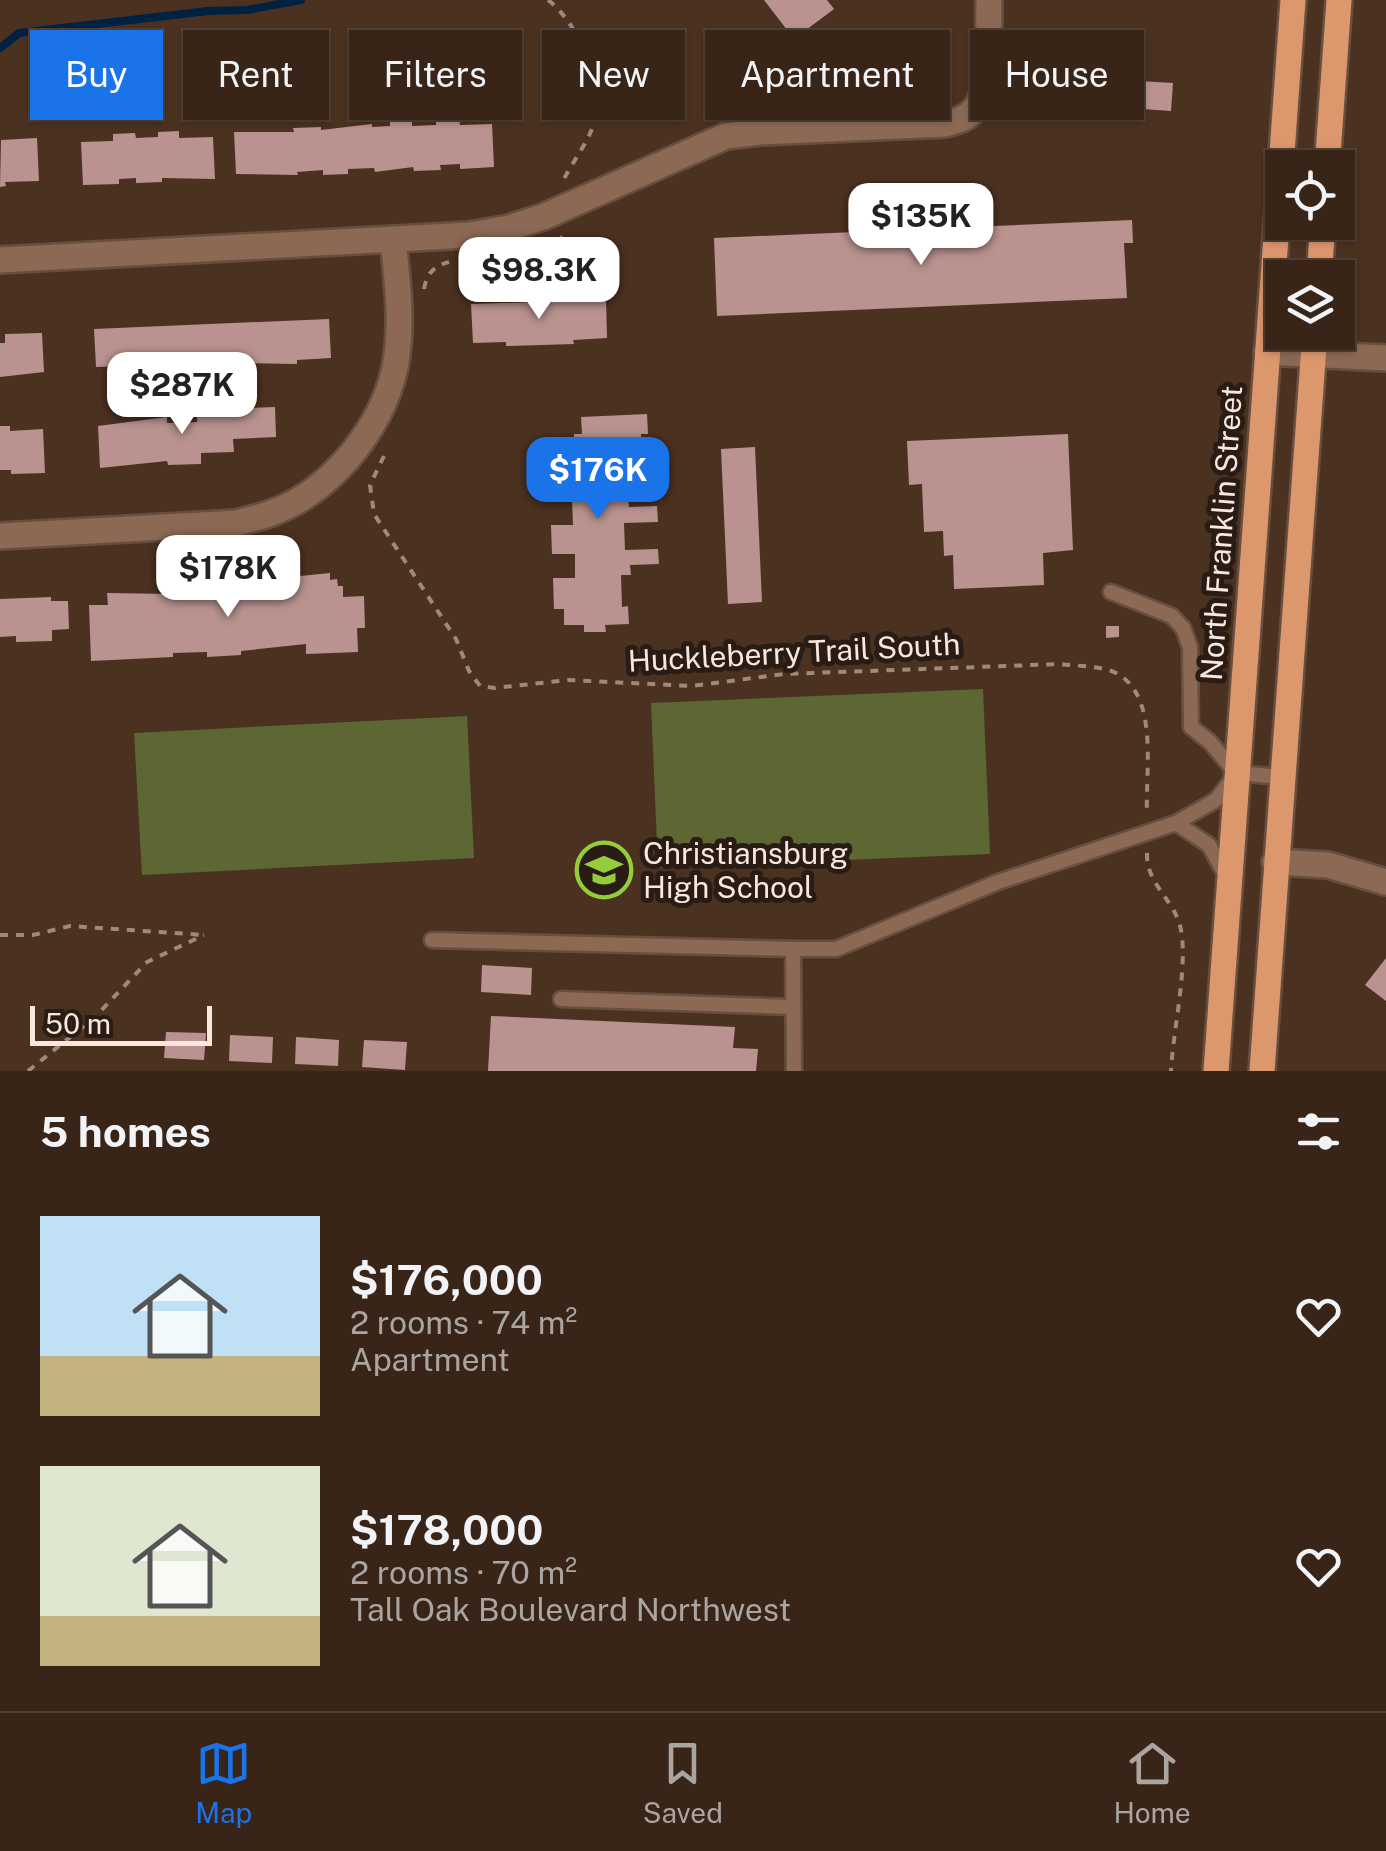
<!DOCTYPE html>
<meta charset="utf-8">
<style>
body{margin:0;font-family:"Public Sans",sans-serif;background:#433125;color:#f1f3f6;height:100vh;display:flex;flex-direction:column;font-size:38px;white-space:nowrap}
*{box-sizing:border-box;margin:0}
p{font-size:32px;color:#aba5a2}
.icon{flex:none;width:55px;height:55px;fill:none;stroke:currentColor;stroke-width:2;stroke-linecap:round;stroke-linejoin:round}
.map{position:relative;height:1071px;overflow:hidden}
.side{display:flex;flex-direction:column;background:#382518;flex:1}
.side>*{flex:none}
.guide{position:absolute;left:30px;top:30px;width:1328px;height:90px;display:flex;gap:20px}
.fabs{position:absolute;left:1265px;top:150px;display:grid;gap:20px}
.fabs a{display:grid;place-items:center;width:90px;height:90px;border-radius:0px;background:#382518;box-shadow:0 2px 8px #0004,0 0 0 2px #524237;font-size:50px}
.scale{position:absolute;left:30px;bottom:25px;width:182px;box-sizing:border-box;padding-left:10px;border:5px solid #f9e7dd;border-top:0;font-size:28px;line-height:35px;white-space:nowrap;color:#f9e7dd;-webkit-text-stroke:8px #281c14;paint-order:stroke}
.price{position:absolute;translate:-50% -85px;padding:0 22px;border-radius:20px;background:#fff;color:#222;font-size:32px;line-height:65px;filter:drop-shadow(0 2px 5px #0008)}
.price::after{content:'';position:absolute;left:50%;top:60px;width:30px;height:22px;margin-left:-15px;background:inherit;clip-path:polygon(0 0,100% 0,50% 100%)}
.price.on{background:#1a73e8;color:#fff}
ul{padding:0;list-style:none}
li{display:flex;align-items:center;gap:30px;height:250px;padding:0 40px}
li span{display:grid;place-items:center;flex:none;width:280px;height:200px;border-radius:0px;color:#555}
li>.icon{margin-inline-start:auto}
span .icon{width:120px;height:120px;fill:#fffc;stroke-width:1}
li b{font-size:42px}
h2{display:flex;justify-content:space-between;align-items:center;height:120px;padding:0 40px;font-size:42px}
.chip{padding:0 35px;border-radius:0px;background:#382518;box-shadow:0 2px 8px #0004,0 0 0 2px #524237;font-size:35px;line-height:90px}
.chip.on{background:#1a73e8;color:#fff}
.menu{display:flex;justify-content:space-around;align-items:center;height:140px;border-top:2px solid #524237;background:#382518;font-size:28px;color:#aba5a2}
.menu a{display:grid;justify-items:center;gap:5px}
.menu .on{color:#1a73e8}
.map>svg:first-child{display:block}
</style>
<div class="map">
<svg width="1386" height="1071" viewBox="0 0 1386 1071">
<rect width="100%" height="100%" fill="#4b3120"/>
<!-- green -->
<g fill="#5c6734">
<path d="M983,689l7,165 -332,14 -7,-165z"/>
<path d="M467,716l7,142 -332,17 -8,-142z"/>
</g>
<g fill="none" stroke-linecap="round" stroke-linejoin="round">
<!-- stream -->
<path stroke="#002242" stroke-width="8" d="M0,48l19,-15 189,-22 39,-1 54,-10"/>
</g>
<!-- building -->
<g fill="#ba9390">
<path d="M764,0h63l7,9 -40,30z"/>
<path d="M1087,78l86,5 -2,28 -86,-6z"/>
<path d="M459,118l1,7 32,-1 2,43 -34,2v-5l-20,1 1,5 -27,1 -1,-4 -38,5 -1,-4 -26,1v5l-25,1v-5l-26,2 1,3 -62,-1 -2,-42h60l-1,-4 28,-1v3l51,-6v3l18,-1v-4l22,-1v5l24,-1v-6z"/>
<path d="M179,131v7l34,-1 2,42 -53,-1v4l-26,1v-5l-17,1v5l-36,1 -2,-43 32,-1v-7l22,-1 1,5 22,-1v-5z"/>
<path d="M37,138l2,43 -34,1 1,4 -6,1 1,-47z"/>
<path d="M1132,220l1,23h-9l3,55 -410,18 -3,-78z"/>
<path d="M606,300l1,38 -34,2 1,4 -68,2v-4l-33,1 -2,-39z"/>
<path d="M329,319l2,39 -34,2v4l-66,-1v4l-35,1v-4l-66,6 -1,-4 -33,1 -2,-38z"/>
<path d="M42,333l2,39 -44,5v-34h5v-9z"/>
<path d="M275,407l1,30 -43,2 1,13 -33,1v11l-33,1 -1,-4 -67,7 -2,-42 69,-9v6l30,-1v-12z"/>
<path d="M647,414l1,20h-7l1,27 -28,1 1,36 13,-1 1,10 28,-1 1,16 -34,1 1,27 33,-1 1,15 -29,1 1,10h-10l1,32 6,-1 1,18 -24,1 1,7h-22v-7h-20v-16h-10l-1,-31h22v-24h-23l-1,-29h22l-1,-25 -22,1 -1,-36 25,-1v-30h8l-1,-17z"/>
<path d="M0,426h10v5l33,-2 2,44 -34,1v-4h-11z"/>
<path d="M1068,434l5,116 -30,3 1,32 -90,4 -1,-34 -9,1 -1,-25 -19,1 -2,-48 -13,1 -2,-44z"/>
<path d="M755,447l7,155 -34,2 -7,-155z"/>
<path d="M330,573v7l7,-1 1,7h5v11l21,-1 1,32h-8l1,24 -52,2v-10l-65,7v4l-34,2v-5l-34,1v4l-82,4 -2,-56h19l-1,-12 64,1v-5l34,-1v5l32,-1v-7l34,-1v-5z"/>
<path d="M51,597v4h17l1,28 -17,1v11l-36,1v-6l-16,1v-38z"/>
<path d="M1106,626h13v11l-13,1z"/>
<path d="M1386,958v43l-21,-16z"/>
<path d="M482,965l50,3 -1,27 -50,-3z"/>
<path d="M491,1016l244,11 -2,21 25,1 -2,22h-268z"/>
<path d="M166,1032l40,1 -2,27 -40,-2z"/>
<path d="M230,1035l43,2 -1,26 -43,-2z"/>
<path d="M296,1037l43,3 -1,26 -43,-2z"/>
<path d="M364,1040l43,2 -2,28 -43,-3z"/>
</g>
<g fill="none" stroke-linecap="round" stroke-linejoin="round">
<!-- service casing -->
<g stroke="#674e3e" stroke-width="19">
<g id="service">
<path d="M1111,592l61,24 11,12 7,19 1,80 19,15 26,31 46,4"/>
<path d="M1176,823l33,22 17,31"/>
<path d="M432,940l361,9"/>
<path d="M561,999l232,8"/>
<path d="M794,1071l-1,-122h43l162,-67 178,-59 40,-23 18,-23"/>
</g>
</g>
<!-- minor casing -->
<g stroke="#674e3e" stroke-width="30">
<g id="minor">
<path d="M0,260l469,-25 40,-7 34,-11 183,-81 34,-4 185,-8c11,-3 21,-5 29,-14 19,-21 14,-82 15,-110"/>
<path d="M1267,352l119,6"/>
<path d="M0,536l237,-13c12,-4 26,-6 37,-11 61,-23 115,-92 123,-157 5,-38 0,-77 -4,-115"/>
<path d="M1275,862l53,3 58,17"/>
</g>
</g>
<!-- primary casing -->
<g stroke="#674e3e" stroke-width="30">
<g id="primary">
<path d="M1327,168l12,-168"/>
<path d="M1319,278l4,-56"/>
<path d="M1216,1071l77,-1071"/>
<path d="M1262,1071l53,-739"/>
</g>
</g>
<!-- path -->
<g stroke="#9f897b" stroke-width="4" stroke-dasharray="8 8" stroke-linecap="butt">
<path d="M548,0c29,22 54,79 48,115 -3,21 -22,44 -32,64"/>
<path d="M528,250l28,-4 9,-14"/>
<path d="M424,289c3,-16 10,-23 25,-27"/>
<path d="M384,456l-14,29 4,29 82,125 13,32 11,15 15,2 73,-8 124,6 92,-12 277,-10c16,2 33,2 48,6 52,18 36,99 38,143"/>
<path d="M1147,853c-1,32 28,46 34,77 7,38 -8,100 -10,141"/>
<path d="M0,935h33l37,-9 134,9"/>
<path d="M28,1071l67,-54 52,-55 57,-27"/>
</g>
<!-- service -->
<use href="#service" stroke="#8b6954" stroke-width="14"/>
<!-- minor -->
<use href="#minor" stroke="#8b6954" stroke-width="25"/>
<!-- primary -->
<use href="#primary" stroke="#dc976d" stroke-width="25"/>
</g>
<!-- icons -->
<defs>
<g id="school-ring" transform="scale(2.875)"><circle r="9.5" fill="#281c14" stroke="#95cc3a" stroke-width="1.5"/><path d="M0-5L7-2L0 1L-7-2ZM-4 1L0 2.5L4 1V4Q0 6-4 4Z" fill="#95cc3a"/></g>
</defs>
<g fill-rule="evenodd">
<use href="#school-ring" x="604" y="870"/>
</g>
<g text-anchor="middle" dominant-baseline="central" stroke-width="10" stroke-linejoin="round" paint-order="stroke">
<!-- street labels -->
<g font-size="30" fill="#f9e7dd" stroke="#281c14">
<text transform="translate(1221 533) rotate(-86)">North Franklin Street</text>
<text transform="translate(794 652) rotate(-3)">Huckleberry Trail South</text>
</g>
<!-- poi labels -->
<g font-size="30" fill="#f9e7dd" stroke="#281c14" text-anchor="start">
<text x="643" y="853">Christiansburg<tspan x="643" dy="34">High School</tspan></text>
</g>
</g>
</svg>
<div class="fabs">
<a><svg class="icon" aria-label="locate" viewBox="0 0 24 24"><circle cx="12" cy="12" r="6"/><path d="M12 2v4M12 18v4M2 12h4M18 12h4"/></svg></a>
<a><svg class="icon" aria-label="layers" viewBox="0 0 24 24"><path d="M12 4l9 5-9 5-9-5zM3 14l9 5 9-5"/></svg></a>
</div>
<div class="scale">50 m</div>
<b class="price" style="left:921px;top:268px">$135K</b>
<b class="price" style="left:539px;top:322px">$98.3K</b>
<b class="price" style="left:182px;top:437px">$287K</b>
<b class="price on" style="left:598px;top:522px">$176K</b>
<b class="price" style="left:228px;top:620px">$178K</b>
<div class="guide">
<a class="chip on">Buy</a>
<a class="chip">Rent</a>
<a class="chip">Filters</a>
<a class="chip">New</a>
<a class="chip">Apartment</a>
<a class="chip">House</a>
</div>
</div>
<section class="side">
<h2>5 homes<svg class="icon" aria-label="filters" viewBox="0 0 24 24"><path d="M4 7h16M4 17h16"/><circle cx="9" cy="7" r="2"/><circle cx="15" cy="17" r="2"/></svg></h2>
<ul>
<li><span style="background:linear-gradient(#bfe0f5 70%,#c2b280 0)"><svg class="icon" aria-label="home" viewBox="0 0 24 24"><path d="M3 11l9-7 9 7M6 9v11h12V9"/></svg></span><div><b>$176,000</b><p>2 rooms · 74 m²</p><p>Apartment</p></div><svg class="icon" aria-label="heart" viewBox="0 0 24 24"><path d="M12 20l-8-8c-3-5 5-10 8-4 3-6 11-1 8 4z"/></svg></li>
<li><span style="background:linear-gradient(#dfe7d0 75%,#c2b280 0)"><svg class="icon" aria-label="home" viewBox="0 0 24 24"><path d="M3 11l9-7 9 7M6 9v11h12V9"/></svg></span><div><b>$178,000</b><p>2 rooms · 70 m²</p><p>Tall Oak Boulevard Northwest</p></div><svg class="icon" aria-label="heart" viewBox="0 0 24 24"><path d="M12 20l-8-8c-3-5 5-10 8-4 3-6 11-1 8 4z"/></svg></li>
</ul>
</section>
<nav class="menu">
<a class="on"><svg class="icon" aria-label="map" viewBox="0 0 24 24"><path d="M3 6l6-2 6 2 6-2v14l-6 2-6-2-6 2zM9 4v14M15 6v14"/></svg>Map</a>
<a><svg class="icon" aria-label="saved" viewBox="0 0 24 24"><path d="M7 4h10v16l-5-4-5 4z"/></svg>Saved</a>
<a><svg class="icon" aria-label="home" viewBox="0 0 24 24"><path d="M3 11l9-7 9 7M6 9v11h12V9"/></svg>Home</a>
</nav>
